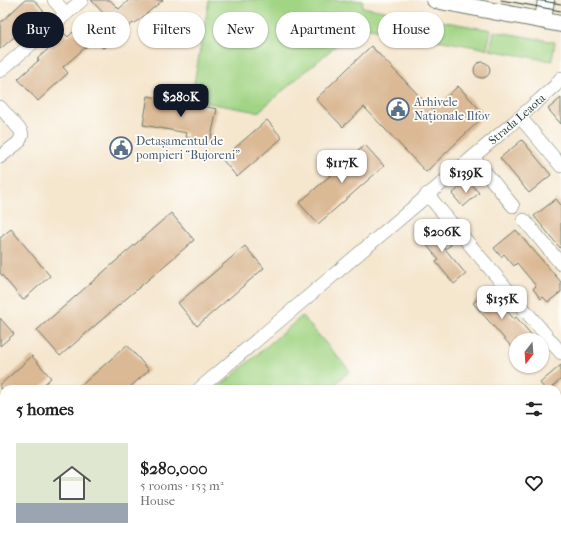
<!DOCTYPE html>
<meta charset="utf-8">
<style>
body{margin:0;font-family:"IM FELL French Canon",serif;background:#f2f2f2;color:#222;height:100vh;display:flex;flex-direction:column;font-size:15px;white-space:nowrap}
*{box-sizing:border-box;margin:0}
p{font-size:13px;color:#767676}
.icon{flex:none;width:22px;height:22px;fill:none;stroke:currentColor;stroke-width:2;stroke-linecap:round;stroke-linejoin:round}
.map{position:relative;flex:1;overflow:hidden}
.panel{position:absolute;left:0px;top:385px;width:561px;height:156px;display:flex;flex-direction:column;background:#fff;border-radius:12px 12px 0 0;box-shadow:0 1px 3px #0004}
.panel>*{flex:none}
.top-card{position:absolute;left:12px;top:12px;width:537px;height:36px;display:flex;gap:8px}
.needle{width:26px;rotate:197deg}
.fabs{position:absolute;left:509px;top:333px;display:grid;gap:8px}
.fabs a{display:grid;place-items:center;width:40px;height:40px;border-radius:50%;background:#fff;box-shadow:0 1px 3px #0004;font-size:20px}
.price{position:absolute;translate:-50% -34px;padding:0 9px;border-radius:8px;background:#fff;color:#222;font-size:13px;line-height:26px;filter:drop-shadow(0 1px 2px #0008)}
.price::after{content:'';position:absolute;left:50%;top:24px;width:12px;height:9px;margin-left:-6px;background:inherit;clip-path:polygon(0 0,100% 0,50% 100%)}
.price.active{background:#111827;color:#fff}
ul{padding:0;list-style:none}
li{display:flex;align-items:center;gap:12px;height:100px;padding:0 16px}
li+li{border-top:1px solid #e0e0e0}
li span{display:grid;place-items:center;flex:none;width:112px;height:80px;border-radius:0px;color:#555}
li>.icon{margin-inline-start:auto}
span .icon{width:48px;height:48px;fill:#fffc;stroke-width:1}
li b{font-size:17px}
h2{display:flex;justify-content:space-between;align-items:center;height:48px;padding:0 16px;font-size:17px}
.chip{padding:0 14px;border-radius:18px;background:#fff;box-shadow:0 1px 3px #0004;font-size:14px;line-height:36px}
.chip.active{background:#111827;color:#fff}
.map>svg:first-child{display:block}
</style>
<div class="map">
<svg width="561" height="541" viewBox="0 0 561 541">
<rect width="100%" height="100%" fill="#fdfcf7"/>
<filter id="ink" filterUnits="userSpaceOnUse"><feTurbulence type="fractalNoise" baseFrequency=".025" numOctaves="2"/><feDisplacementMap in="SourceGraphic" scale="8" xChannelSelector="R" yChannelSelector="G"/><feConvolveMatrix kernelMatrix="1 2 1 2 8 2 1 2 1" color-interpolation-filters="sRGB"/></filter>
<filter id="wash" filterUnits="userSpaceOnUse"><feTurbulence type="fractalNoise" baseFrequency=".012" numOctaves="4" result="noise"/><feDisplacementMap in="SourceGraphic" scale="16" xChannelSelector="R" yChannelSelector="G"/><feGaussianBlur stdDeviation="0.9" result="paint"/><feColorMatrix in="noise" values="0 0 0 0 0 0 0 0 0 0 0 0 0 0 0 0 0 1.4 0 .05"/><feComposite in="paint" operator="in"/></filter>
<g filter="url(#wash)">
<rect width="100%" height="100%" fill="#f5e6ce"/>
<!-- green -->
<g fill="#a1d484" stroke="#60885c">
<path d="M209,0h146l8,1 -1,6 129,23 -4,19 -128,-23 -101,86 -67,-12z"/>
<path d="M494,31l61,11 -3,19 -62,-11z"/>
<path d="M302,316l48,55 -21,18h-112z"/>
</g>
<g id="blocks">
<!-- building -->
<g fill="#dbb995">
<path d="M25,0h9l10,12 -24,22 -1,-1 -19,16v-26z"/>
<path d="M91,0h19l9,9 10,-9h34l-29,24 -1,-1 -30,25 -8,-9 -32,28 5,6 -30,28 -20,-22 21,-19 -2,-1 28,-25 3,3 5,-5 6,6 26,-23z"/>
<path d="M371,46l62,64 25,-24 27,29 -59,57 -62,-65 -21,20 -27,-28z"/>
<circle cx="482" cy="70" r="8"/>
<path d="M148,96l69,13 -7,33 -24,-5 1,-4 -44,-8z"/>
<path d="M561,98v26l-13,-15z"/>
<path d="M267,120l15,18 -45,39 -15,-18z"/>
<path d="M522,140l29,35 -22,18 -29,-35z"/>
<path d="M365,145l19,21 -66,58 -19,-21z"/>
<path d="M468,180l11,13 -16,14 -11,-13z"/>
<path d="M556,199l5,6v44l-27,-33z"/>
<path d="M171,213l23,27 -134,116 -23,-26z"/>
<path d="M433,224l18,21 -6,4 21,25 -12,10 -18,-22 3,-2 -20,-24z"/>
<path d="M11,229l39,47 -27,24 -23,-27v-35z"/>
<path d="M516,230l45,52v10l-13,10 -5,-5 -2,2 -8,-10 3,-3 -19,-23 -3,3 -10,-12 -3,3 -7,-9z"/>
<path d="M245,246l19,22 -67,58 -19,-23z"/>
<path d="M488,290l26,29 2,-2 20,23h-20v12l-43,-49z"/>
<path d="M0,318l14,16 -14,12z"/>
<path d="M127,345l22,25 -21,19h-51z"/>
<path d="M32,356l19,22 -12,11h-39v-4z"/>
<path d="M561,365v14l-11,10h-5l-5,-6z"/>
</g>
</g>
</g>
<g filter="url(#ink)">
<use href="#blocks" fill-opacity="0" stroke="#6a786a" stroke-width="1"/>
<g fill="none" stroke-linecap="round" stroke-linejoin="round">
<!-- minor casing -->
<g stroke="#6a786a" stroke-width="14">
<g id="minor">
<path d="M54,0l12,14"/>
<path d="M0,71l82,-71"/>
<path d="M0,107l21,24 1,4 -3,7 -19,15"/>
<path d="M520,117l41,49"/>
<path d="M473,157l40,49"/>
<path d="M427,194l134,159"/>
<path d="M524,220l37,44"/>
<path id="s1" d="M199,389l321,-272 35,-31 6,-8"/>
<path d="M23,541l5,-4"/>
</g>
</g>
<!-- major casing -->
<g stroke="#6a786a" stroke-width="18">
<g id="major">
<path d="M435,0l126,24"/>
<path d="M543,20l3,-20"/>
</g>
</g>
<!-- minor -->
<use href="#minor" stroke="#fff" stroke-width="13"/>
<!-- major -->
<use href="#major" stroke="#fff" stroke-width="16"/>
<!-- tram -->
<g stroke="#1f3d34" stroke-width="1">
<path d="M501,0l60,11"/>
<path d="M536,0l25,4"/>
</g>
</g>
</g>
<!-- icons -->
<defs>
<g id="civic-ring" transform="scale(1.15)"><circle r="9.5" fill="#fdfcf7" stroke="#5c6f8a" stroke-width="1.5"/><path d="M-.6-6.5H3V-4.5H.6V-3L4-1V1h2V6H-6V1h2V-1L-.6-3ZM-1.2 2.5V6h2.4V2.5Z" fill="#5c6f8a"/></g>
</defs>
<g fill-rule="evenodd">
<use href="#civic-ring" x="398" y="109"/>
<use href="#civic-ring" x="121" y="148"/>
</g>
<g text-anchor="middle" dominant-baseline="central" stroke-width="3.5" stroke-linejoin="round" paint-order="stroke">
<!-- service labels -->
<g font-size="12" fill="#4e5e75" stroke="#fdfcf7" text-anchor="start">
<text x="414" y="102">Arhivele<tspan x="414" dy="14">Naționale Ilfov</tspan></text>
<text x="136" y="141">Detașamentul de<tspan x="136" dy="14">pompieri “Bujoreni”</tspan></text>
</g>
<!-- street labels -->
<g font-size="12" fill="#1f3d34" stroke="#fdfcf7">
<text stroke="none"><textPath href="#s1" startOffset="417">Strada Leaota</textPath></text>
</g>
</g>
</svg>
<div class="fabs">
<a><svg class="needle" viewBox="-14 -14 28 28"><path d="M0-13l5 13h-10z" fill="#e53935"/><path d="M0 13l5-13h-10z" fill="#767676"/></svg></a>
</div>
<b class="price active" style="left:181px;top:118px">$280K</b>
<b class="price" style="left:342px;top:184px">$117K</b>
<b class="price" style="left:466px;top:194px">$139K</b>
<b class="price" style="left:442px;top:253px">$206K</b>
<b class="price" style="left:502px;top:320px">$135K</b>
<div class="top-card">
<a class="chip active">Buy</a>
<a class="chip">Rent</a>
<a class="chip">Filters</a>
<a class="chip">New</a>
<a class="chip">Apartment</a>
<a class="chip">House</a>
</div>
<section class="panel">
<h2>5 homes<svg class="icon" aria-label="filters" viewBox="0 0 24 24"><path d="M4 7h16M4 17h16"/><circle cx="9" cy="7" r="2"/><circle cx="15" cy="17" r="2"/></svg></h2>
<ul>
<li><span style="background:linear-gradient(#dfe7d0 75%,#9aa5b1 0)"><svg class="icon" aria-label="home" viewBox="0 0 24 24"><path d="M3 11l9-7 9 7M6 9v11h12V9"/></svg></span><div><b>$280,000</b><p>5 rooms · 153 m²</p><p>House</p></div><svg class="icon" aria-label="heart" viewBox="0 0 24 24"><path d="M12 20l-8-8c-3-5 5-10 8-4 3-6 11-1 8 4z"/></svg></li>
</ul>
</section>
</div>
